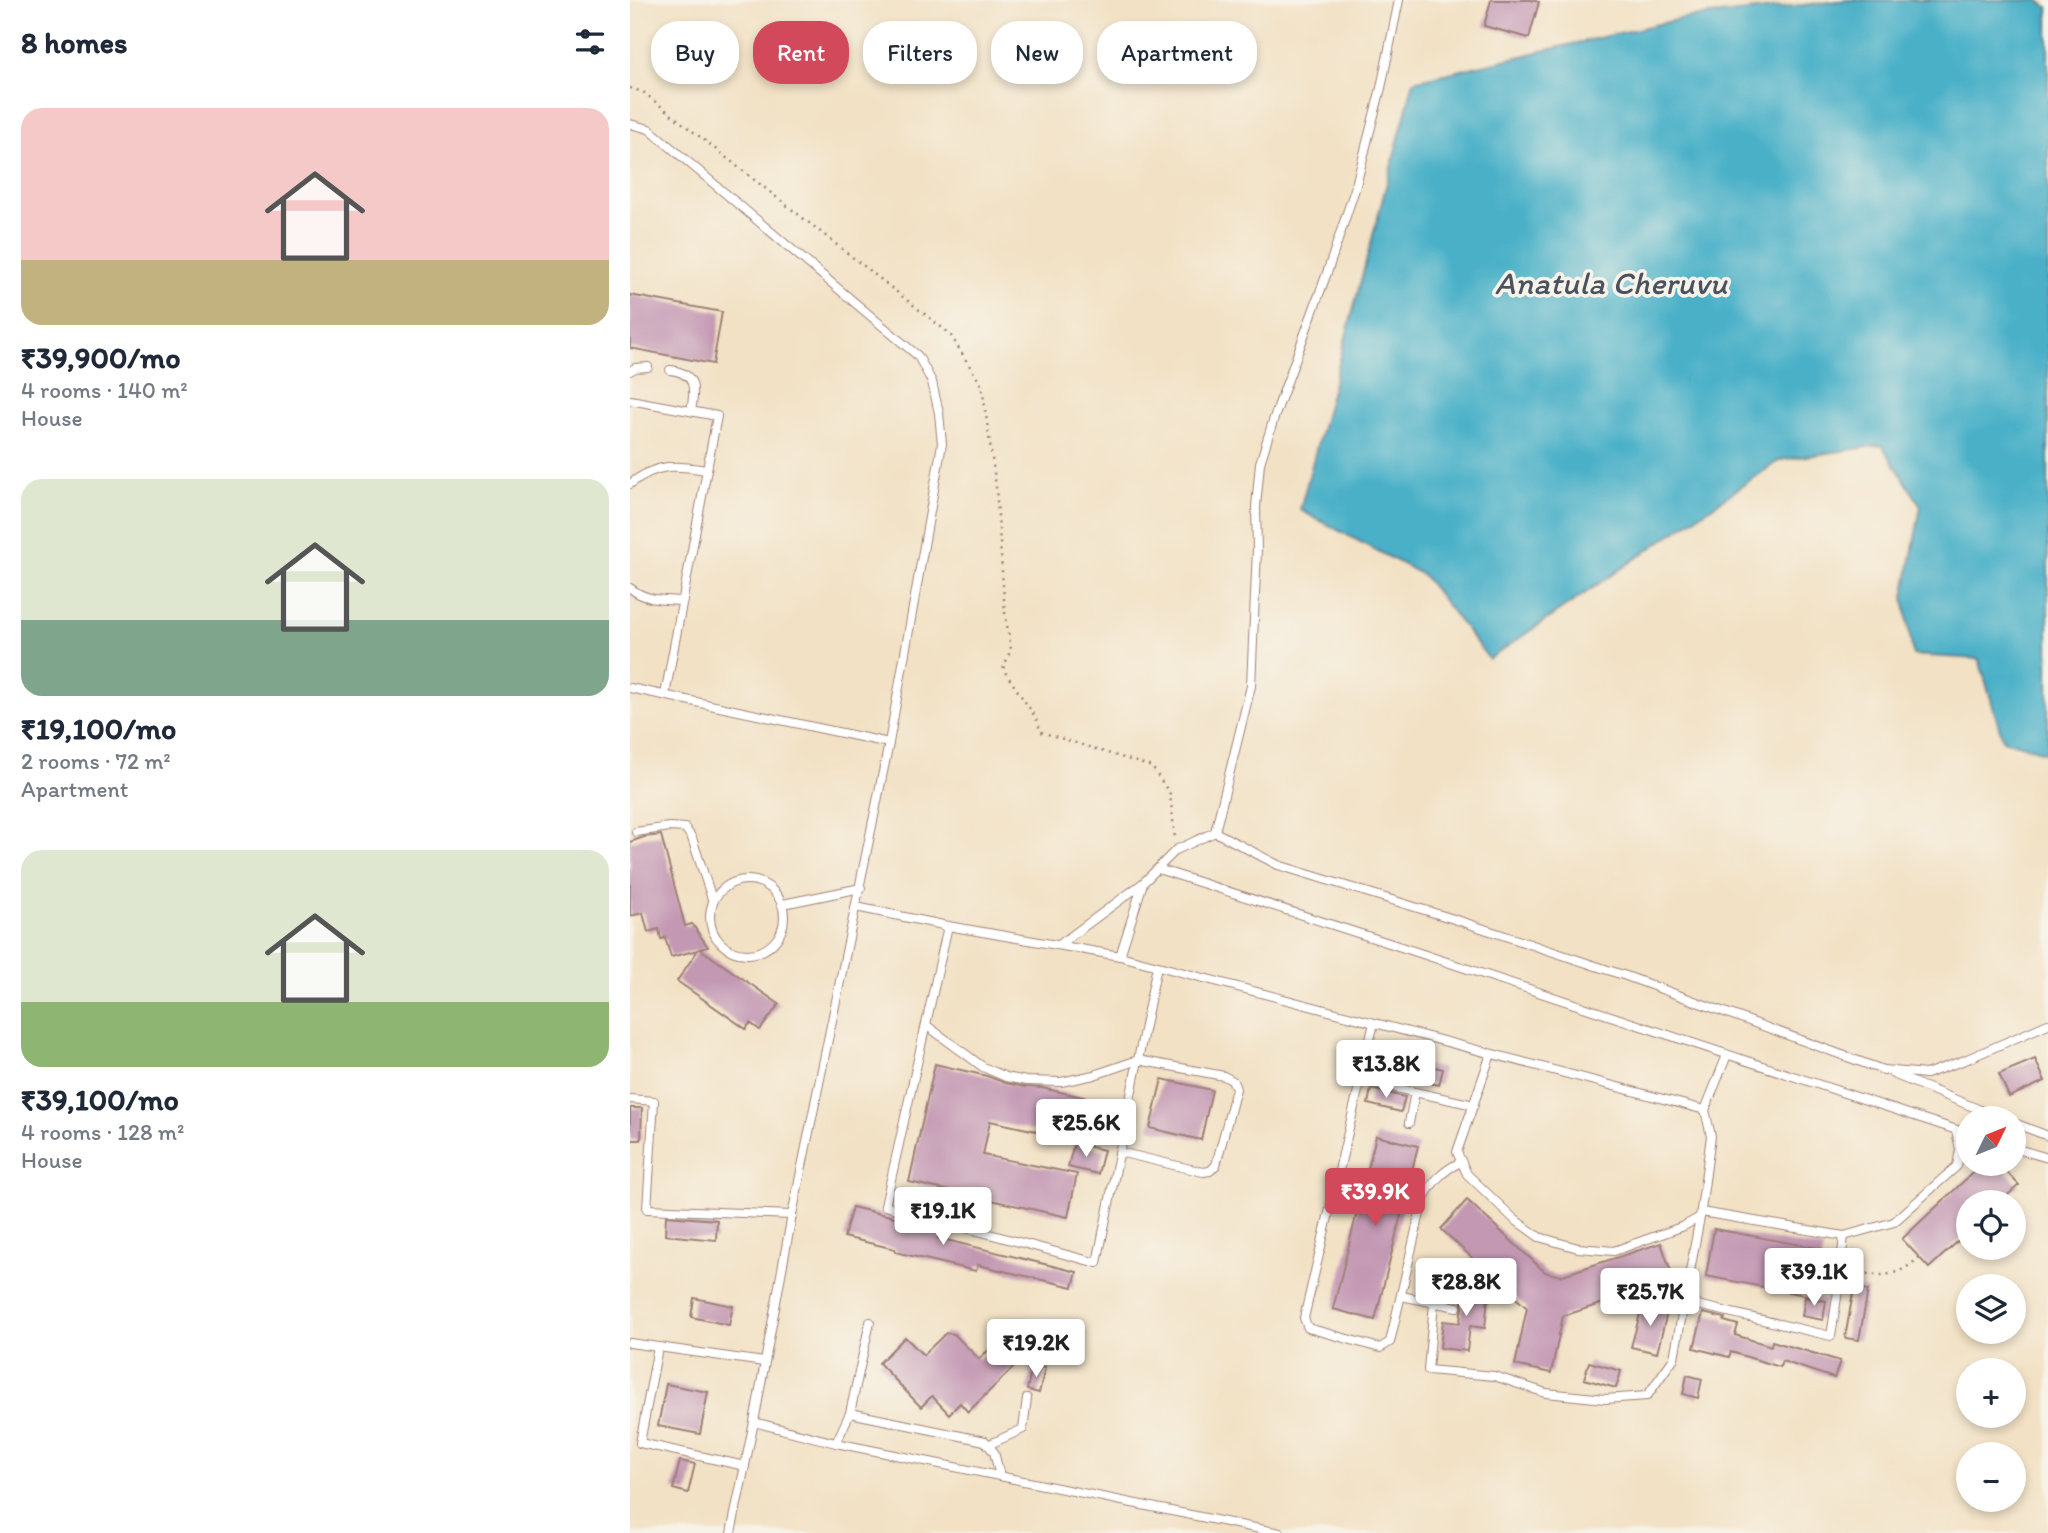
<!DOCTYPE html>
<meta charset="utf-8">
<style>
body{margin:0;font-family:Itim,sans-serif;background:#f2f2f3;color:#1f2937;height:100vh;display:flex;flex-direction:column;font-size:26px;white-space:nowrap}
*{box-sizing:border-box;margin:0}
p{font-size:23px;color:#747a83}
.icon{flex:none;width:38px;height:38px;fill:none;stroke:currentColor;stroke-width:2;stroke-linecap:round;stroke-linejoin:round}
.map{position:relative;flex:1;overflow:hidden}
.drawer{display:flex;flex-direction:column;background:#fff;width:630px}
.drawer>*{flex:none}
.top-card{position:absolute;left:21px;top:21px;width:665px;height:63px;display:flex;gap:14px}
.needle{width:46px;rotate:47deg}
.fabs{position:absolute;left:1326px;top:1106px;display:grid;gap:14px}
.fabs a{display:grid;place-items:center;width:70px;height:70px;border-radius:50%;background:#fff;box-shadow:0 4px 10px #0003;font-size:35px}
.price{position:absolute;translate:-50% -60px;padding:0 16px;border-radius:7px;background:#fff;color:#222;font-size:23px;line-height:46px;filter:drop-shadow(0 2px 4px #0008)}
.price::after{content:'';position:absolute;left:50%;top:42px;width:21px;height:16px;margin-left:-10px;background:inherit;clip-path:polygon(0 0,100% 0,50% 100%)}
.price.on{background:#d1495b;color:#fff}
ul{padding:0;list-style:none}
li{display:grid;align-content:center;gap:14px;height:371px;padding:0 21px}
li span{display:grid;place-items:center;height:217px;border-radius:21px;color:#555}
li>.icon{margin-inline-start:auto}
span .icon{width:126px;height:126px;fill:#fffc;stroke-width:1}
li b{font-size:30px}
h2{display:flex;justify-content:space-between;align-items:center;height:84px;padding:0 21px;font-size:30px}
.chip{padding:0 24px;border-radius:28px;background:#fff;box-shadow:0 4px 10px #0003;font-size:24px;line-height:63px}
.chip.on{background:#d1495b;color:#fff}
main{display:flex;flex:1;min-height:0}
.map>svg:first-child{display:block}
</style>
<main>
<section class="drawer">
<h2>8 homes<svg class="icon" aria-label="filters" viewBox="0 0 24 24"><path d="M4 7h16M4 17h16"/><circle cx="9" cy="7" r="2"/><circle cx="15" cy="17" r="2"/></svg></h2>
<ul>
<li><span style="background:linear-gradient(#f6c9c9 70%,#c2b280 0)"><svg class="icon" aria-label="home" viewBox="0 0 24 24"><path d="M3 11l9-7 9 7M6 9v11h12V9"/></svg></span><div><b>₹39,900/mo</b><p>4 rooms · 140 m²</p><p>House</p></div></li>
<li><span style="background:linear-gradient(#dfe7d0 65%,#7fa58c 0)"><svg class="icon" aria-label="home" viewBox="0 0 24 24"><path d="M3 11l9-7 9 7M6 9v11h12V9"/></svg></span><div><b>₹19,100/mo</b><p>2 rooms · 72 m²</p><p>Apartment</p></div></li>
<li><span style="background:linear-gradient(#dfe7d0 70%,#8fb573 0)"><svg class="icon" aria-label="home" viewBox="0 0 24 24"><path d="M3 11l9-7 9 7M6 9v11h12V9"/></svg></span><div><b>₹39,100/mo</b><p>4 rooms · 128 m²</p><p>House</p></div></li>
</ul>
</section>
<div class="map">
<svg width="1418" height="1533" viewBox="0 0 1418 1533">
<rect width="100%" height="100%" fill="#f7f3e8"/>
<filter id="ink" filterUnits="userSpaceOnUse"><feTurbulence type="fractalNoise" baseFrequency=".0143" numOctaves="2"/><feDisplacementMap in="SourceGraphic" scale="14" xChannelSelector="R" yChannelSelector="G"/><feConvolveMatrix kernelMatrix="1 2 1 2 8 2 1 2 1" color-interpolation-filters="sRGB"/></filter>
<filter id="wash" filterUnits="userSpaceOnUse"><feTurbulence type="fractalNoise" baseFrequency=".00686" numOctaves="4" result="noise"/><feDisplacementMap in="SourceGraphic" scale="28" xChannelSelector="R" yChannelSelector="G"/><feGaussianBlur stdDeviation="1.57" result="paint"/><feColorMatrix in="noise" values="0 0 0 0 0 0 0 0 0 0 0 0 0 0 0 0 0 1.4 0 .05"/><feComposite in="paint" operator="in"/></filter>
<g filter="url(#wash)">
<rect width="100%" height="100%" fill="#f2e1c4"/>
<!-- water -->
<path fill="#49b0c8" stroke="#4a687a" stroke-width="2" d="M1218,0h190l10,7v746l-45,-13 -24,-81 -66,-4 -9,-58 17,-91 -39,-61 -102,15 -291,199 -66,-84 -123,-65 114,-429 270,-63z"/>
<g id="blocks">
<!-- building -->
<g fill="#c398b3">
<path d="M861,0h40l8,2 -10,36 -45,-12z"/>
<path d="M0,295l92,17 -9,52 -83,-16z"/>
<path d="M31,835l24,91 7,-2 16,23 -8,2 79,55 -19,26 -10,-7 -4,6 -69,-48 21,-31 -27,7 -6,-19 -4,1 -2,-10 -11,3 -5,-19 -13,3v-74l14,-5z"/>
<path d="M759,1056l54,13 -4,16 -30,-7 -1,6 -25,-6z"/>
<path d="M1405,1059l10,22 -36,16 -10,-23z"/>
<path d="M305,1064l52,12 18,7 20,4 17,1 50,11 -9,42 -93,-20 -7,34 94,19 -9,43 -159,-35z"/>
<path d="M532,1079l50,11 -11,50 -51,-12z"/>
<path d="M741,1089l34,8 -4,15 -33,-8z"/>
<path d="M0,1108h12l-1,32h-11z"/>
<path d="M746,1136l42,10 -43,174 -42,-11z"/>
<path d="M444,1143l30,7 -6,24 -30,-7z"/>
<path d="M1352,1164h17l20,21 -19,17h-31v29l-40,37 -27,-29z"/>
<path d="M837,1200l78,72 15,4 101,-33 13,37 -111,36 -12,57 -36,-8 12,-57 -86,-79z"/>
<path d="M222,1207l89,21 -3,10 139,34 -4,15 -95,-22 -2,6 -81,-19v-3l-51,-12z"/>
<path d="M36,1216l51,4 -1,20 -51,-5z"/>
<path d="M1084,1229l109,20 -8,48 -109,-21z"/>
<path d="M834,1284l25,3 -4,41 -15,-2 -3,25 -27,-3 3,-27 17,2 1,-11 2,-4 -1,-5z"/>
<path d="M1224,1288l14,2 -9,50 -14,-2z"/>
<path d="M1175,1297l21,4 -3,19 -21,-4z"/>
<path d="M64,1298l39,8 -4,19 -38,-8z"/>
<path d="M1013,1303l25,6 -11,44 -26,-6z"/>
<path d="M1073,1313l22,5 -1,3 14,4 -3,10 36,11 1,-5 68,20 -6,17 -52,-17 -2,6 -49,-15 -2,5 -35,-9z"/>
<path d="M316,1333l8,1 25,25 16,-15 20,22 -47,46 -8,-9 -11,11 -17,-18 -11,11 -42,-44 26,-26 18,18z"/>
<path d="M959,1362l32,9 -5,17 -32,-9z"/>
<path d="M402,1365l13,3 -6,25 -12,-3z"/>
<path d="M1057,1375l15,4 -4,19 -15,-4z"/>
<path d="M36,1384l42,8 -8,42 -42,-8z"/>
<path d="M50,1461l15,3 -7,29 -15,-4z"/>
</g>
</g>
</g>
<g filter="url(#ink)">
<use href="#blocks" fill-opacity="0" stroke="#9e8078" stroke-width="2"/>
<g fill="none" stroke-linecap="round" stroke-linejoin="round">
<!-- service casing -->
<g stroke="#9e8078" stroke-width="10">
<g id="service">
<path d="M0,124l19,5 269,227 14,26 7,31 3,31 -53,299 -97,472 -38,207 -23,111"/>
<path d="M40,370c27,3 25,20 21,41"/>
<path d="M0,371l5,-3 13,-1"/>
<path d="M0,400l87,16 -52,279"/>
<path d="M0,484c27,-21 44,-19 76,-14"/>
<path d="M0,588c16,13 34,12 53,13"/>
<path d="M0,688l259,55"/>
<path d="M6,832l34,-5 15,1 7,10 21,64"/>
<path d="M585,832l63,33 179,55 169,56 257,94 43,4 39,-14 83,-36"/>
<path d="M528,869l234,75 577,190"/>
<circle cx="117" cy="917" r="37"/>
<path d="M153,904l78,-16"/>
<path d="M226,907l92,19 172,30 585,154"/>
<path d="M318,926l-63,280 212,57 60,-297"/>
<path d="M429,945l84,-62"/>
<path d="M490,956l23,-73 33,-33 39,-18 36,-146 6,-137 -1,-42 4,-44 14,-45 54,-148 27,-81 26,-101 18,-88"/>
<path d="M744,1023l-70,295 4,10 72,20 10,-6 33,-142c9,-18 19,-29 38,-38"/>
<path d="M296,1025l57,42 23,10 20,4 35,1 33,-7 44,-15 86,16 9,5 3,8 -20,76 -6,6 -7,1 -84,-20"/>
<path d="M861,1054l-34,98 10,22 47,45 25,18 39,11 36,3 70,-25 16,-9"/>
<path d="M1263,1074l107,44"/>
<path d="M730,1080l114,25"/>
<path d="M0,1099l24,2 -7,108 145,6"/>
<path d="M779,1123l6,-31"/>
<path d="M1384,1123l34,13"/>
<path d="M1384,1148l34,10"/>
<path d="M1071,1212l143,24 50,-14 63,-56 3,-17 -4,-19"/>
<path d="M1212,1254l2,-18"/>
<path d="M771,1296l56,11"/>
<path d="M1055,1302l146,34 7,-45"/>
<path d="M804,1303l-6,67 66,6 52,17 59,6 42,-3 27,-38 26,-141 11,-81 -6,-26 22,-55"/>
<path d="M0,1343l134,19"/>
<path d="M28,1347l-18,96 105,23"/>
<path d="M220,1413l20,-91"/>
<path d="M124,1422l82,21 444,90"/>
<path d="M206,1443l14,-30 135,28 9,11 6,24"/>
<path d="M358,1445l35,-16 4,-31"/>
</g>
</g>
<!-- path -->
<g stroke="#9e8078" stroke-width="2.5" stroke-dasharray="2 5" stroke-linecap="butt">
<path d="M0,88l13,4 307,242 32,52 14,101 9,126 6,36 -8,20 33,49 5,14 111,35 18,27 5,44"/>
<path d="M1189,1272c13,4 15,-2 27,-3 7,0 15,3 22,5 19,4 38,-3 51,-17"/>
</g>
<!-- service -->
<use href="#service" stroke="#fff" stroke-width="8"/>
</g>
</g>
<g text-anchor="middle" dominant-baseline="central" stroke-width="7" stroke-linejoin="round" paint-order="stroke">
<!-- water labels -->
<g font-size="32" font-style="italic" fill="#4a5262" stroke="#f7f3e8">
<text x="981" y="283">Anatula Cheruvu</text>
</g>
</g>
</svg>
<div class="fabs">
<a><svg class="needle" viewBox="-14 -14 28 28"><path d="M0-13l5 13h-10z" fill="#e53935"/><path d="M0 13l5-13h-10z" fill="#747a83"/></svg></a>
<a><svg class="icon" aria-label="locate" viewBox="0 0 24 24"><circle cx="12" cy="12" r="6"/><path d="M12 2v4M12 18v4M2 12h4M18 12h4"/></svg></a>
<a><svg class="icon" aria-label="layers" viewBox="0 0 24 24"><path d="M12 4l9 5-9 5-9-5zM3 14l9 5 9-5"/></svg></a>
<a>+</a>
<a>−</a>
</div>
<b class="price" style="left:756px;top:1100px">₹13.8K</b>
<b class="price" style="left:456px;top:1159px">₹25.6K</b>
<b class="price on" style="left:745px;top:1228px">₹39.9K</b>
<b class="price" style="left:313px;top:1247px">₹19.1K</b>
<b class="price" style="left:1184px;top:1308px">₹39.1K</b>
<b class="price" style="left:836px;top:1318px">₹28.8K</b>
<b class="price" style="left:1020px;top:1328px">₹25.7K</b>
<b class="price" style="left:406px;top:1379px">₹19.2K</b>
<div class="top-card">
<a class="chip">Buy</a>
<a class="chip on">Rent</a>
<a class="chip">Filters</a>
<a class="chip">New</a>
<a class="chip">Apartment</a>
</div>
</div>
</main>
